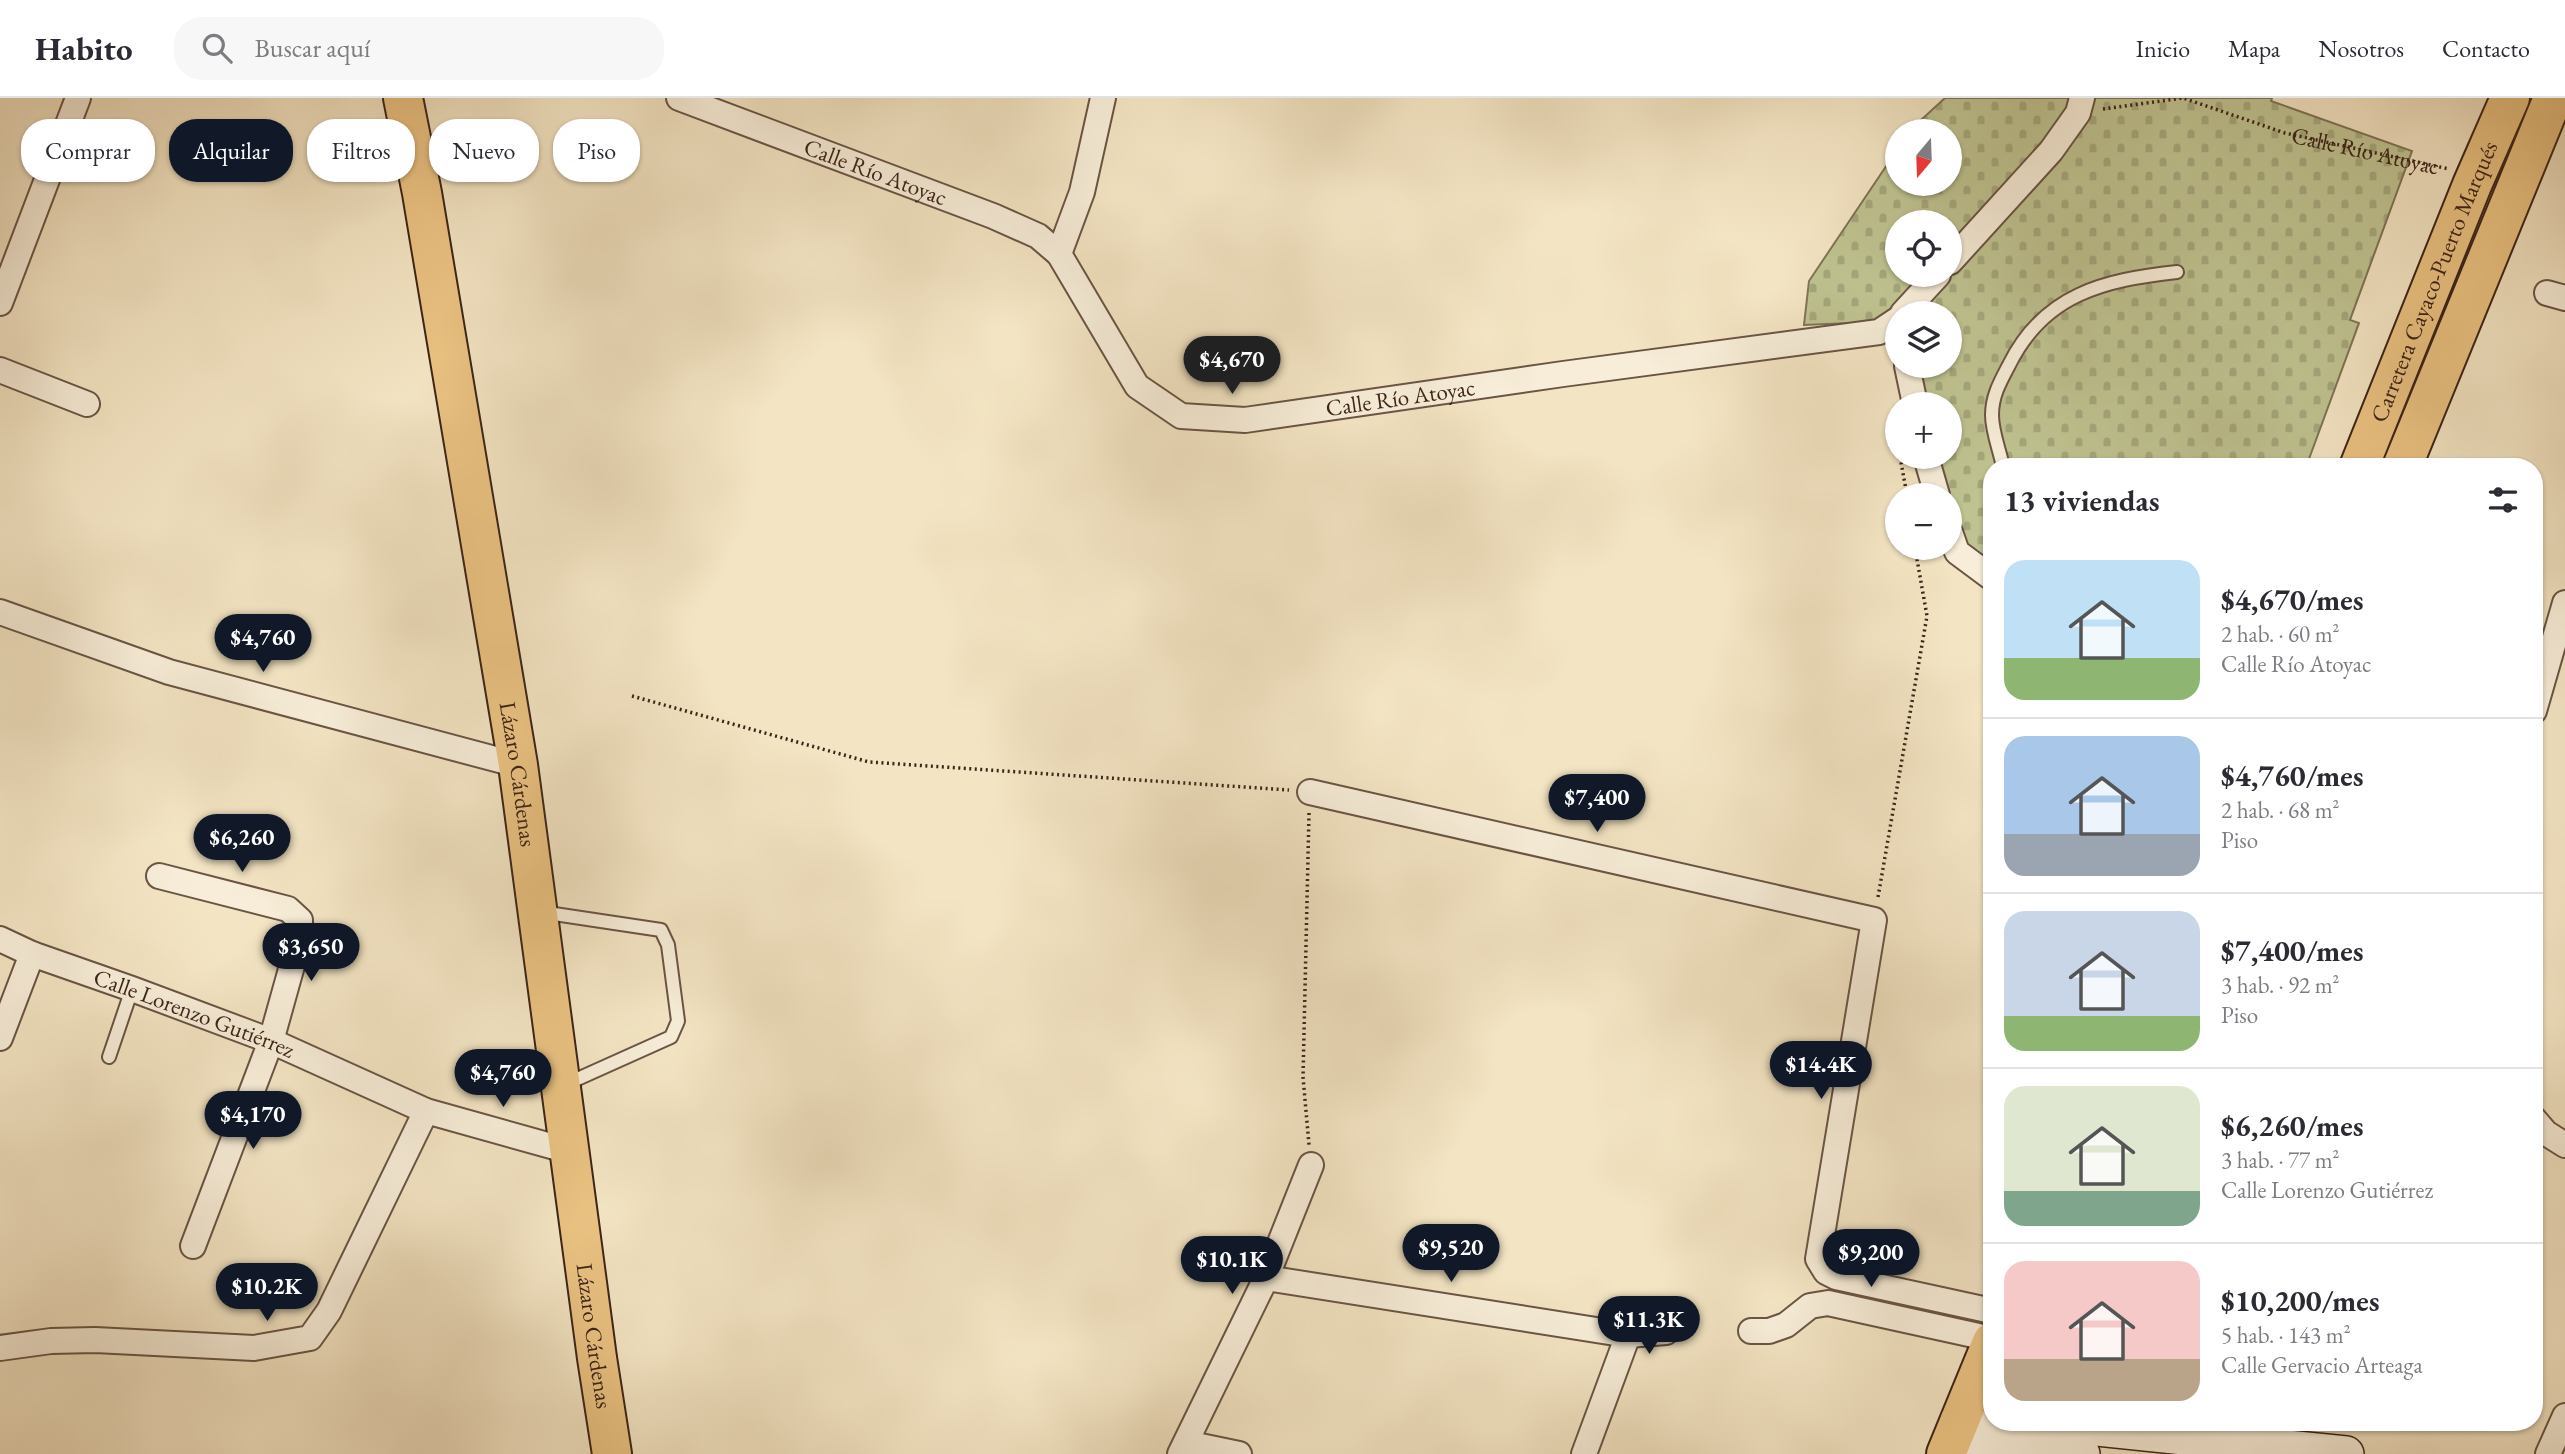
<!DOCTYPE html>
<html lang="es">
<meta charset="utf-8">
<style>
body{margin:0;font-family:"EB Garamond",serif;background:#f7f7f7;color:#2b2b33;height:100vh;display:flex;flex-direction:column;font-size:26px;white-space:nowrap}
*{box-sizing:border-box;margin:0}
p{font-size:23px;color:#7c7c81}
.icon{flex:none;width:38px;height:38px;fill:none;stroke:currentColor;stroke-width:2;stroke-linecap:round;stroke-linejoin:round}
.map{position:relative;flex:1;overflow:hidden}
.side{position:absolute;left:1983px;top:360px;width:560px;height:973px;display:flex;flex-direction:column;background:#fff;border-radius:28px;box-shadow:0 2px 5px #0004}
.side>*{flex:none}
.guide{position:absolute;left:21px;top:21px;width:665px;height:63px;display:flex;gap:14px}
.needle{width:46px;rotate:199deg}
.tools{position:absolute;left:1885px;top:21px;display:grid;gap:14px}
.tools a{display:grid;place-items:center;width:77px;height:77px;border-radius:50%;background:#fff;box-shadow:0 2px 5px #0004;font-size:35px}
.price{position:absolute;translate:-50% -60px;padding:0 16px;border-radius:24px;background:#111827;color:#fff;font-size:23px;line-height:46px;filter:drop-shadow(0 2px 4px #0008)}
.price::after{content:'';position:absolute;left:50%;top:42px;width:21px;height:16px;margin-left:-10px;background:inherit;clip-path:polygon(0 0,100% 0,50% 100%)}
.price.active{background:#222;color:#fff}
ul{padding:0;list-style:none}
li{display:flex;align-items:center;gap:21px;height:175px;padding:0 21px}
li+li{border-top:2px solid #e1e1e2}
li span{display:grid;place-items:center;flex:none;width:196px;height:140px;border-radius:21px;color:#555}
li>.icon{margin-inline-start:auto}
span .icon{width:84px;height:84px;fill:#fffc;stroke-width:1}
li b{font-size:30px}
h2{display:flex;justify-content:space-between;align-items:center;height:84px;padding:0 21px;font-size:30px}
.tag{padding:0 24px;border-radius:28px;background:#fff;box-shadow:0 2px 5px #0004;font-size:24px;line-height:63px}
.tag.active{background:#111827;color:#fff}
header{display:flex;align-items:center;gap:42px;box-sizing:border-box;height:98px;padding:0 35px;background:#fff;border-bottom:2px solid #e1e1e2}
header strong{font-size:33px}
nav{display:flex;gap:38px;margin-inline-start:auto;font-size:24px}
.search{width:490px;height:63px;background:#f7f7f7;display:flex;align-items:center;gap:18px;box-sizing:border-box;padding:0 24px;border-radius:28px;color:#7c7c81;font-size:26px}
.map>svg:first-child{display:block}
</style>
<header>
<strong>Habito</strong>
<div class="search"><svg class="icon" aria-label="search" viewBox="0 0 24 24"><circle cx="10" cy="10" r="6"/><path d="M15 15l6 6"/></svg>Buscar aquí</div>
<nav><a>Inicio</a><a>Mapa</a><a>Nosotros</a><a>Contacto</a></nav>
</header>
<div class="map">
<svg width="2565" height="1356" viewBox="0 0 2565 1356">
<defs>
<pattern id="cemetery-stones" width="16" height="16" patternUnits="userSpaceOnUse" patternTransform="scale(1.75)"><rect width="16" height="16" fill="#bfc391"/><path d="M2 7V4a2 2 0 0 1 4 0v3zM10 15v-3a2 2 0 0 1 4 0v3z" fill="#a5a77c"/></pattern>
</defs>
<rect width="100%" height="100%" fill="#f3e4c3"/>
<filter id="stains"><feTurbulence type="fractalNoise" baseFrequency=".00286" numOctaves="4"/><feColorMatrix values="0 0 0 0 .2 0 0 0 0 .09 0 0 0 0 .02 0 0 0 .5 -.17"/></filter>
<radialGradient id="worn" r=".72"><stop offset=".6" stop-color="#630" stop-opacity="0"/><stop offset="1" stop-color="#630" stop-opacity=".3"/></radialGradient>
<!-- cemetery -->
<path fill="url(#cemetery-stones)" stroke="#7e7455" stroke-width="2" fill-rule="evenodd" d="M1945,0h327l-1,3 141,50 -62,169 9,3 -53,144h-314l-1,104 -28,-20 -13,-40v-16h-6l-8,-38h14v-53h-26l-8,-38h34v-53h-53v8l-93,4 5,-44 88,-131v34h53v-53h-41zM1897,124h53v53h-53z"/>
<g fill="none" stroke-linecap="round" stroke-linejoin="round">
<!-- service casing -->
<g stroke="#6a5444" stroke-width="16">
<g id="service">
<path d="M2003,369c-3,-16 -11,-35 -11,-52 0,-19 8,-33 17,-50 35,-71 95,-85 168,-93"/>
<path d="M541,814l120,18 7,15 10,76 -7,16 -107,48"/>
<path d="M109,959l23,-68"/>
</g>
</g>
<!-- minor casing -->
<g stroke="#6a5444" stroke-width="28">
<g id="minor">
<path id="s2" d="M679,0l314,118 45,20 21,18 78,132 44,30 64,4 318,-46 316,-42 18,-12"/>
<path d="M1059,156l23,-62 21,-94"/>
<path d="M1950,164l101,-111 27,-38 4,-15"/>
<path d="M2547,195l18,5"/>
<path d="M0,205l78,-205"/>
<path d="M1903,215l35,-38"/>
<path d="M1907,268l8,38"/>
<path d="M0,272l87,34"/>
<path d="M1926,359l11,38"/>
<path d="M1950,434l7,20 35,26"/>
<path d="M0,514l169,60 349,93"/>
<path d="M2534,613l31,-108"/>
<path d="M1310,694l564,128 -56,339 8,13 10,5 156,34"/>
<path d="M159,778l129,33 12,11v17l-29,104 -78,205"/>
<path id="s3" d="M0,841l32,15 100,35 139,52 155,70 143,40"/>
<path d="M0,940l32,-84"/>
<path d="M2534,1021l12,14 19,12"/>
<path d="M1266,1180l362,57 38,-3"/>
<path d="M1751,1233h18l17,-6 24,-19 18,-3 164,36"/>
<path d="M0,1250l51,-7 44,-1 159,8 56,-10 19,-27 97,-200"/>
<path d="M1186,1345l53,11"/>
<path d="M1180,1356l86,-176 45,-113"/>
<path d="M1584,1356l44,-119"/>
<path d="M2548,1356l17,-38"/>
</g>
</g>
<!-- secondary casing -->
<g stroke="#3c2419" stroke-width="38">
<g id="secondary">
<path d="M1958,1323l91,2 297,31"/>
<path d="M1965,1344l117,12"/>
</g>
</g>
<!-- primary casing -->
<g stroke="#3c2419" stroke-width="42">
<g id="primary">
<path id="s4" d="M403,0l19,95 96,572 79,593 15,96"/>
<path id="s5" d="M2359,369l113,-282 38,-87"/>
<path d="M2402,369l151,-369"/>
<path d="M1946,1356l46,-112"/>
</g>
</g>
<!-- path -->
<g stroke="#3c2419" stroke-width="3.5" stroke-dasharray="2 3.5" stroke-linecap="butt">
<path id="s1" d="M2103,11l80,-11 102,35 164,36"/>
<path d="M1893,315l4,24"/>
<path d="M1900,359l7,38"/>
<path d="M632,598l237,66 420,28"/>
<path d="M1309,715l-6,264 6,68"/>
<path d="M1878,799l49,-281 -12,-68"/>
</g>
<!-- service -->
<use href="#service" stroke="#f7edd8" stroke-width="12"/>
<!-- minor -->
<use href="#minor" stroke="#f7edd8" stroke-width="24"/>
<!-- secondary -->
<use href="#secondary" stroke="#f7edd8" stroke-width="35"/>
<!-- primary -->
<use href="#primary" stroke="#eac282" stroke-width="38"/>
</g>
<g text-anchor="middle" dominant-baseline="central" stroke-width="7" stroke-linejoin="round" paint-order="stroke">
<!-- street labels -->
<g font-size="23" fill="#3c2419" stroke="#f7edd8">
<text stroke="none"><textPath href="#s1" startOffset="271">Calle Río Atoyac</textPath></text>
<text stroke="none"><textPath href="#s2" startOffset="210">Calle Río Atoyac</textPath></text>
<text stroke="none"><textPath href="#s5" startOffset="200">Carretera Cayaco-Puerto Marqués</textPath></text>
<text stroke="none"><textPath href="#s2" startOffset="840">Calle Río Atoyac</textPath></text>
<text stroke="none"><textPath href="#s4" startOffset="686">Lázaro Cárdenas</textPath></text>
<text stroke="none"><textPath href="#s3" startOffset="208">Calle Lorenzo Gutiérrez</textPath></text>
<text stroke="none"><textPath href="#s4" startOffset="1253">Lázaro Cárdenas</textPath></text>
</g>
</g>
<rect width="100%" height="100%" filter="url(#stains)"/>
<rect width="100%" height="100%" fill="url(#worn)"/>
</svg>
<div class="tools">
<a><svg class="needle" viewBox="-14 -14 28 28"><path d="M0-13l5 13h-10z" fill="#e53935"/><path d="M0 13l5-13h-10z" fill="#7c7c81"/></svg></a>
<a><svg class="icon" aria-label="locate" viewBox="0 0 24 24"><circle cx="12" cy="12" r="6"/><path d="M12 2v4M12 18v4M2 12h4M18 12h4"/></svg></a>
<a><svg class="icon" aria-label="layers" viewBox="0 0 24 24"><path d="M12 4l9 5-9 5-9-5zM3 14l9 5 9-5"/></svg></a>
<a>+</a>
<a>−</a>
</div>
<b class="price active" style="left:1232px;top:298px">$4,670</b>
<b class="price" style="left:263px;top:576px">$4,760</b>
<b class="price" style="left:1597px;top:736px">$7,400</b>
<b class="price" style="left:242px;top:776px">$6,260</b>
<b class="price" style="left:311px;top:885px">$3,650</b>
<b class="price" style="left:1821px;top:1003px">$14.4K</b>
<b class="price" style="left:503px;top:1011px">$4,760</b>
<b class="price" style="left:253px;top:1053px">$4,170</b>
<b class="price" style="left:1451px;top:1186px">$9,520</b>
<b class="price" style="left:1871px;top:1191px">$9,200</b>
<b class="price" style="left:1232px;top:1198px">$10.1K</b>
<b class="price" style="left:267px;top:1225px">$10.2K</b>
<b class="price" style="left:1649px;top:1258px">$11.3K</b>
<div class="guide">
<a class="tag">Comprar</a>
<a class="tag active">Alquilar</a>
<a class="tag">Filtros</a>
<a class="tag">Nuevo</a>
<a class="tag">Piso</a>
</div>
<section class="side">
<h2>13 viviendas<svg class="icon" aria-label="filters" viewBox="0 0 24 24"><path d="M4 7h16M4 17h16"/><circle cx="9" cy="7" r="2"/><circle cx="15" cy="17" r="2"/></svg></h2>
<ul>
<li><span style="background:linear-gradient(#bfe0f5 70%,#8fb573 0)"><svg class="icon" aria-label="home" viewBox="0 0 24 24"><path d="M3 11l9-7 9 7M6 9v11h12V9"/></svg></span><div><b>$4,670/mes</b><p>2 hab. · 60 m²</p><p>Calle Río Atoyac</p></div></li>
<li><span style="background:linear-gradient(#a9c7e8 70%,#9aa5b1 0)"><svg class="icon" aria-label="home" viewBox="0 0 24 24"><path d="M3 11l9-7 9 7M6 9v11h12V9"/></svg></span><div><b>$4,760/mes</b><p>2 hab. · 68 m²</p><p>Piso</p></div></li>
<li><span style="background:linear-gradient(#c9d6e8 75%,#8fb573 0)"><svg class="icon" aria-label="home" viewBox="0 0 24 24"><path d="M3 11l9-7 9 7M6 9v11h12V9"/></svg></span><div><b>$7,400/mes</b><p>3 hab. · 92 m²</p><p>Piso</p></div></li>
<li><span style="background:linear-gradient(#dfe7d0 75%,#7fa58c 0)"><svg class="icon" aria-label="home" viewBox="0 0 24 24"><path d="M3 11l9-7 9 7M6 9v11h12V9"/></svg></span><div><b>$6,260/mes</b><p>3 hab. · 77 m²</p><p>Calle Lorenzo Gutiérrez</p></div></li>
<li><span style="background:linear-gradient(#f6c9c9 70%,#b9a48a 0)"><svg class="icon" aria-label="home" viewBox="0 0 24 24"><path d="M3 11l9-7 9 7M6 9v11h12V9"/></svg></span><div><b>$10,200/mes</b><p>5 hab. · 143 m²</p><p>Calle Gervacio Arteaga</p></div></li>
</ul>
</section>
</div>
